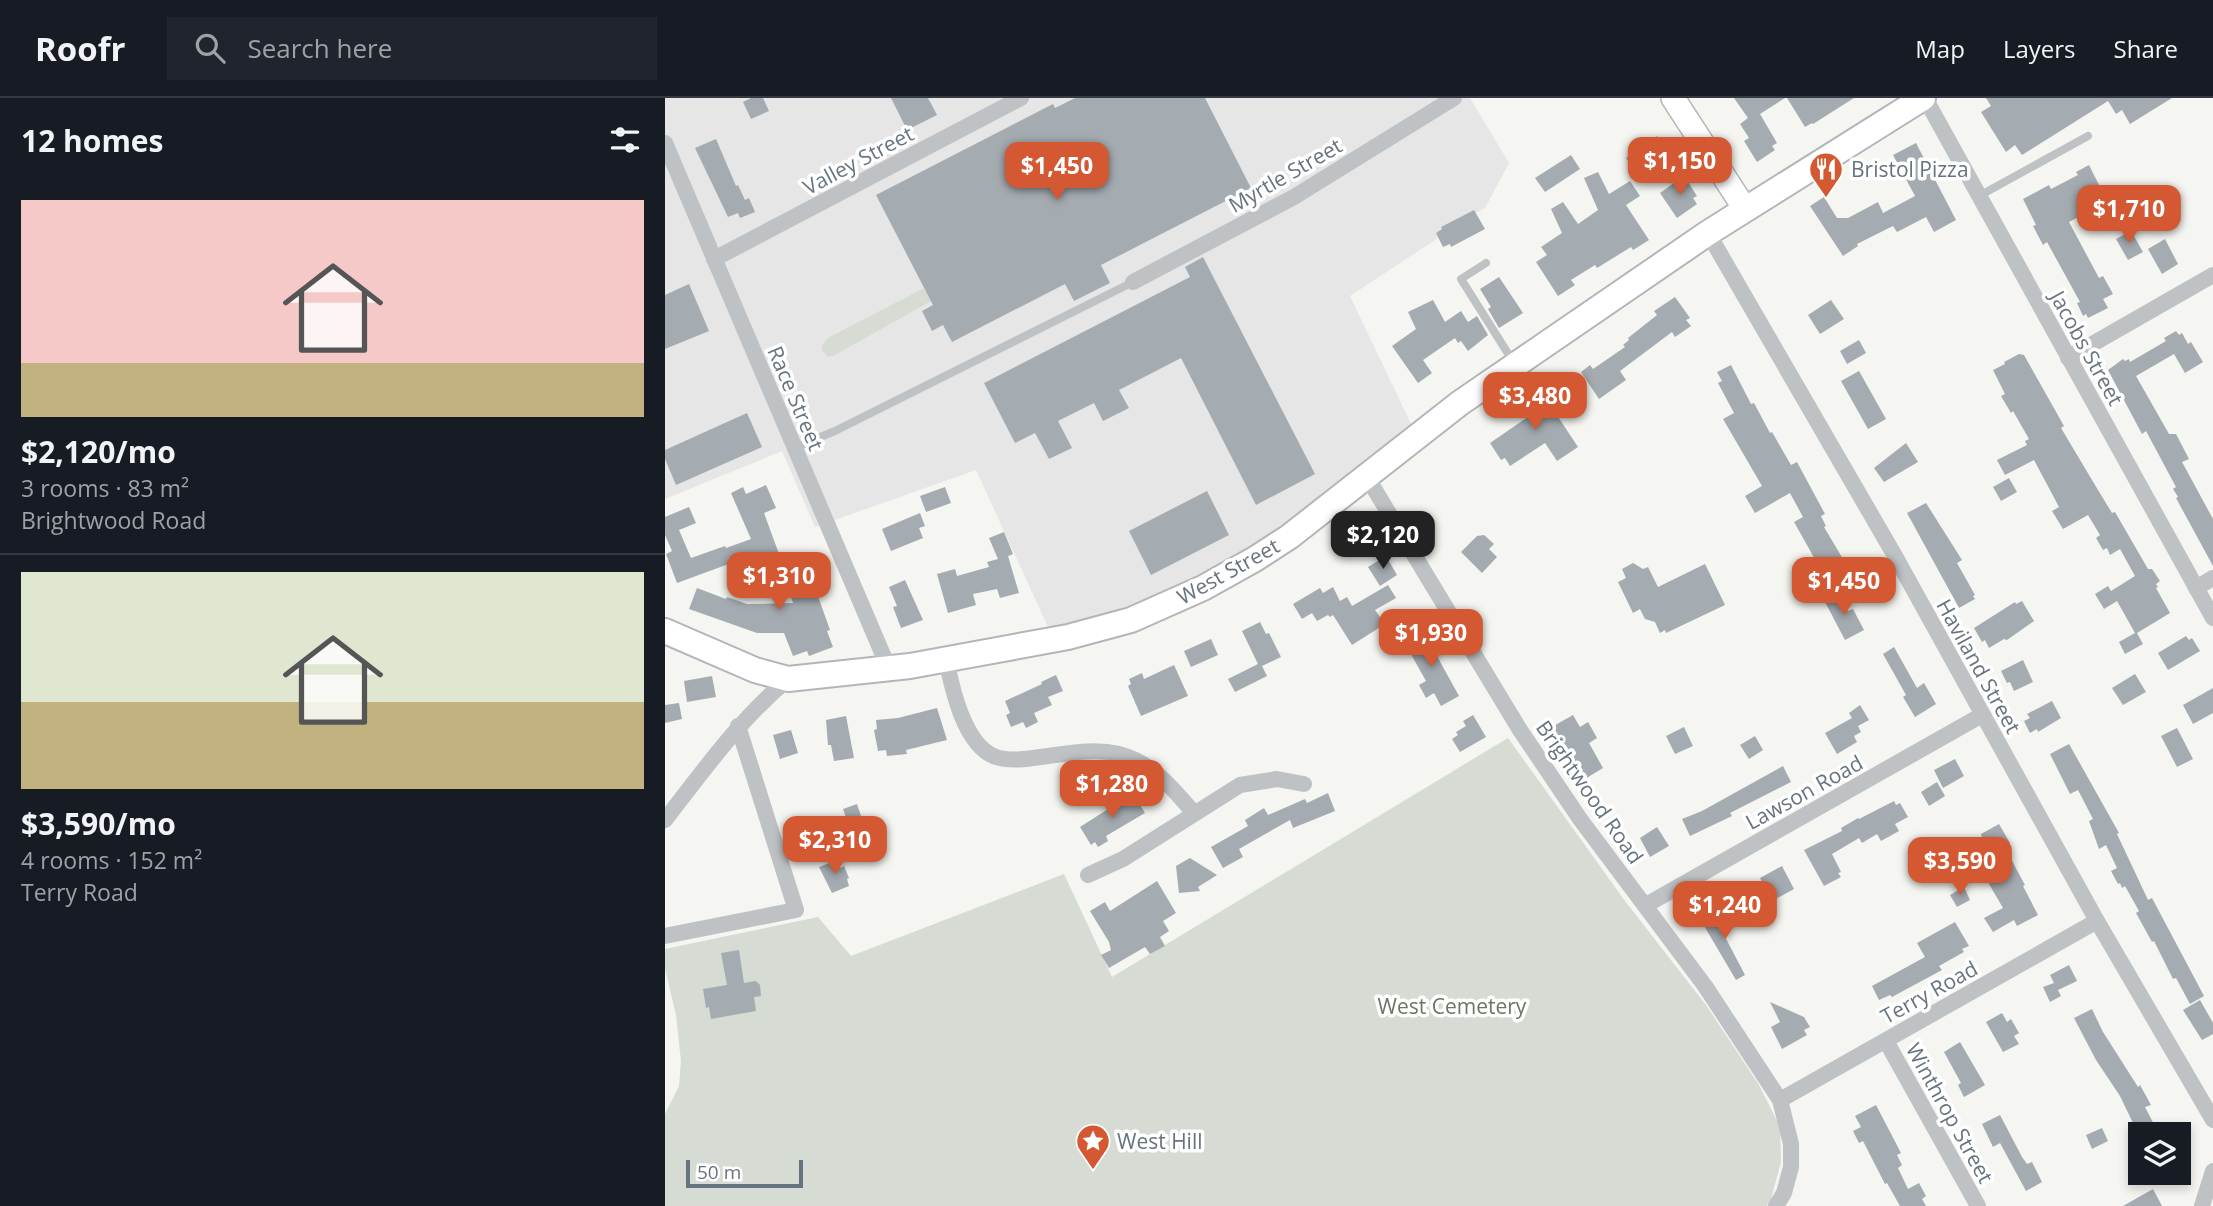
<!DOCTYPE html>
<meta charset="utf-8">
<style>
body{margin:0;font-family:"Open Sans",sans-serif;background:#20242c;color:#f1f3f6;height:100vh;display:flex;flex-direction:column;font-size:26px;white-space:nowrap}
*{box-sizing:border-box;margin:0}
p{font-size:23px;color:#9ea1a6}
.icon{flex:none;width:38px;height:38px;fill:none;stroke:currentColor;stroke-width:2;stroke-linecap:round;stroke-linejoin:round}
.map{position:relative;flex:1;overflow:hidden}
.panel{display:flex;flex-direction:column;background:#171b24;width:665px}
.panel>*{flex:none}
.tools{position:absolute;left:1463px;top:1024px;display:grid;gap:14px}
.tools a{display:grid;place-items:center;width:63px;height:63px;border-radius:0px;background:#171b24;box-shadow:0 4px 10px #0003;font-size:35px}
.scale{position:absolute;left:21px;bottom:18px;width:117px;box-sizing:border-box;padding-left:7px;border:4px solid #667480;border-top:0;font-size:19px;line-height:24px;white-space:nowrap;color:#667480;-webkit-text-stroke:5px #fff;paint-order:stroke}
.price{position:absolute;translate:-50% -60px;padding:0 16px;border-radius:14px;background:#d45832;color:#fff;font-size:23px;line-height:46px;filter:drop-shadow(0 2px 4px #0008)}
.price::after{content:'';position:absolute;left:50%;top:42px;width:21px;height:16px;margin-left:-10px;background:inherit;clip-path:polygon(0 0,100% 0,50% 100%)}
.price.selected{background:#222;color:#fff}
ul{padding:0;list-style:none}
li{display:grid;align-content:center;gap:14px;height:371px;padding:0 21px}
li+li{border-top:2px solid #363941}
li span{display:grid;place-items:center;height:217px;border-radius:0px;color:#555}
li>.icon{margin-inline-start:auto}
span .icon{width:126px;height:126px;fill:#fffc;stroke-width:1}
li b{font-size:30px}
h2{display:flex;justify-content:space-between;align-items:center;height:84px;padding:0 21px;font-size:30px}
header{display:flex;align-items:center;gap:42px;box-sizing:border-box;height:98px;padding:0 35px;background:#171b24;border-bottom:2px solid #363941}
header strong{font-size:33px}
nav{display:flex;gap:38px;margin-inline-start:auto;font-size:24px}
.search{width:490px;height:63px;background:#20242c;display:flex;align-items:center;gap:18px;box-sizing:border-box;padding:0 24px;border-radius:0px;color:#9ea1a6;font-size:26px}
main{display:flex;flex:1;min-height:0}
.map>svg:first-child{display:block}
</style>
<header>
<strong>Roofr</strong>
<div class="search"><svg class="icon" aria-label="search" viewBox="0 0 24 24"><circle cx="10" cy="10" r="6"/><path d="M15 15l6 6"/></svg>Search here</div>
<nav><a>Map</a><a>Layers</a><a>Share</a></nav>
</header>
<main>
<section class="panel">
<h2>12 homes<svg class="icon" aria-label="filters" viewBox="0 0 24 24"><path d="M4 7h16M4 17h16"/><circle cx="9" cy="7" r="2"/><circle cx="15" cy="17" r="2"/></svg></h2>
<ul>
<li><span style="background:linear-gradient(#f6c9c9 75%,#c2b280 0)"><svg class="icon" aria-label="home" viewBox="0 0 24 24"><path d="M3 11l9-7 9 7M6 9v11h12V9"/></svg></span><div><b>$2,120/mo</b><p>3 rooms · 83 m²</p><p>Brightwood Road</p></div></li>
<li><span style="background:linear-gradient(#dfe7d0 60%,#c2b280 0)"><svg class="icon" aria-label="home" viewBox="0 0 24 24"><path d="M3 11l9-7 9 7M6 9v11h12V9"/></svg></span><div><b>$3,590/mo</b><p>4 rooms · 152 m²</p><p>Terry Road</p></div></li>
</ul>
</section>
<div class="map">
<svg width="1548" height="1108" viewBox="0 0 1548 1108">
<rect width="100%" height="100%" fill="#f5f5f1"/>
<!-- built -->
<path fill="#e5e6e5" d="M0,0h805l39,65 -24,45 -9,5 -2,-3 -33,17 1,2 -6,4 2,5 -88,58 62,130 -59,49 12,21 -99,72 -71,39 -69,29 -66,17 -84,-183 -161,57 -33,-76 -117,48z"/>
<!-- green -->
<g fill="#d6dbd3">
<path d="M259,190l7,13 -98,55 -5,1 -6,-7v-5l6,-7z"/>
<path d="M843,640l117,163 81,104 53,80 21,42 1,35 -10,37 -4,7h-1102v-92l14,-28 2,-25 -5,-46 -11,-47v-19l153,-32 33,39 213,-82 48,103z"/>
</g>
<!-- building -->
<g fill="#a5acb1">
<path d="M86,0h12l6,13 -18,8 -8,-17z"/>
<path d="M226,0h37l9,17 -30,15z"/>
<path d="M410,0h130l46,90 -150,77 9,18 -36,18 -9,-17 -113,58 -9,-17 -11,6 -10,-20 11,-6 -57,-110 177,-91 2,4z"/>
<path d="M1069,0h51l-25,16 17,29 -5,3 3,4 -18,12 -13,-21 5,-3 -9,-14 8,-6z"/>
<path d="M1122,0h67l-41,26 -1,-1 -7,4z"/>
<path d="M1321,0h186l-42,26 -8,-14 -6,4 -8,-13 -86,54 -7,-10 -9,7 -25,-40 10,-6z"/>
<path d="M992,38l11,18 -10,7 1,2 -21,13 -12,-18z"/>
<path d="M51,41l20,47 2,-1 7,15 4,-2 6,14 -15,6 -2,-5 -10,4 -33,-69z"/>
<path d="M1251,45l40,77 -22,12 -8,-15 -29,15 -4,-6 -36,18 1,2 -15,10 -33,-50 14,-9 13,21h11l30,-16 5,11 32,-17 -22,-41z"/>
<path d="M906,57l9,14 -35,23 -10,-14z"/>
<path d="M1424,67l14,28 -3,1 5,9 -36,19 30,56 4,-2 10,18 -10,5 5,9 -20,10 -2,-4 -3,2 -6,-13 3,-1 -33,-60 -4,3 -10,-19 3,-1 -13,-26 26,-14 2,4 27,-14 -2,-3z"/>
<path d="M933,74l11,22 21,-13 10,15 -14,9 23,35 -16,10 -2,-3 -34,21 -2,-3 -24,15 4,5 -17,11 -22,-34 11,-7 -6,-8 21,-14 -11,-24 12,-7 15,22 20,-14 -14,-32z"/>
<path d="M1019,78l13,20 -4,2 4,6 -20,14 -17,-25z"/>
<path d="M809,112l11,19 -34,18 -1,-3 -7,3 -7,-14 6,-4 -1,-2z"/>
<path d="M1466,133l12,21 -15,8 -12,-21z"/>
<path d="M1500,141l13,25 -16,10 -14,-25z"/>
<path d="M538,159l112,217 -59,31 -75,-147 -62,32 10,18 -26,13 -9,-18 -36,18 14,27 -23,11 -14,-26 -20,10 -31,-60 206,-106 -5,-10z"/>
<path d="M834,179l24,36 -24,15 -11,-19 3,-2 -11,-18z"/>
<path d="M24,186l20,47 -44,18v-54z"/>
<path d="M1010,199l15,21 -4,2 5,6 -16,11 -3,-5 -52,39 6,9 -27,19 -18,-27 9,-7 3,4 32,-22 -2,-2 6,-5 -1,-2 29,-23 -3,-4z"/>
<path d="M768,202l12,22 16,-11 7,11 9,-6 11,19 -20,16 -7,-10 -3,2 -3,-5 -32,22 9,13 -14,10 -26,-37 24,-17 -8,-17z"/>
<path d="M1166,202l13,19 -24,15 -12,-19z"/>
<path d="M1511,233l3,4 3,-2 6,11 3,-2 12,20 -18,11 -11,-19 -38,22 33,58h7l13,25 -7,3 31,57v47l-37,-68 2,-1 -5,-8 3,-2 -30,-56 -4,3 -34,-64 15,-11 2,2 4,-2 1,3 36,-21 -2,-3z"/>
<path d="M1194,242l7,13 -19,11 -7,-13z"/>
<path d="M1354,256l5,1 40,71 -3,2 34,57 17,28 3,-1 33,57h4l8,12 -4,3 2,3 -2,1 14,25 -33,20 6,11 -18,10 -6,-12 16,-9 -18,-32 -13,8 -9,-15 13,-8 3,5 24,-15 -15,-27 -10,6 -3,-7 -4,2 -7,-12 4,-3 -12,-20 -25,14 -11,-18 7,-4 -25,-47 -29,15 -8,-15 30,-15 -2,-4 4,-2 -16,-28 -2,2 -10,-17 4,-2 -12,-24 12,-6 -1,-2z"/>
<path d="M1066,267l20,39 3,-1 16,30 2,-1 19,33 6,-3 28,52 -4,2 5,10 -2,1 22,37 -21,13 -31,-55 9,-5 -13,-24 -35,20 -10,-17 17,-10 -39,-67 11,-6 -16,-30 4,-2 -5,-9z"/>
<path d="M1194,273l27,48 -18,10 -27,-48z"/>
<path d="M874,290l39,59 -21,14 -12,-18 -35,23 -5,-8 -4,2 -11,-17 38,-26 -10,-15z"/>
<path d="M82,315l15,34 -86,38 -11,-26v-9z"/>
<path d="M1241,345l12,19 -34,20 -10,-14z"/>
<path d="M1344,380l8,14 -16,9 -8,-14z"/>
<path d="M101,387l10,23 -12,5 15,41 -23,8 -3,-7 -76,28 -11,-29 6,-3 -7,-16v-18l24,-10 7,16 -17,7 12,28 34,-12 1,2 25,-9 -20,-46 12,-6 3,7z"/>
<path d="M280,389l6,16 -25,9 -6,-16z"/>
<path d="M542,393l22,44 -78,40 -22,-44z"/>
<path d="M1261,405l36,57 -5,3 18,32 -2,1 2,3 -16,9 -52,-95z"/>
<path d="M255,415l5,13 -6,2 4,10 -32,13 -9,-22z"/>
<path d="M339,434l9,22 -7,3 2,-1 11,37 -19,5 -3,-9 -24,5 3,11 -28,8 -11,-39 18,-5 2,7 32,-9 -2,-5 11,-3 -9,-21z"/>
<path d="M819,437l10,9 -5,5 8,8 -15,16 -21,-21 16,-16z"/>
<path d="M149,454l11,26 -11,7 16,45 -3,1 6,16 -24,9 -2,-5 -14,5 -9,-23h-27l-68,-24 8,-21 29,11 1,-2 20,7 46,-1 -2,-6 11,-4 -12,-30z"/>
<path d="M721,458l11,19 -17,11 -12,-19z"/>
<path d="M968,465l10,6 5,-2 10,20 47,-23 20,41 -59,28 -1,-3 -5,3 -5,-11 -10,-3 -5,-10 -7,4 -15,-31 8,-4 -4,-9z"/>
<path d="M240,482l18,40 -22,8 -8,-21 4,-1 -8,-19z"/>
<path d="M723,487l8,13 -21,12 10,14 -33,21 -19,-30 -3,2 -2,-2 -11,6 -5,-8 -10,6 -9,-15 27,-16 3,5 10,-6 7,14 7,-4 5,9z"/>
<path d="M1174,495l9,18 5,-2 11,21 -19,10 -21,-40z"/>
<path d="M1357,503l12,20 -27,19 -3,-1 -15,9 -4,-8 -3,2 -8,-14 41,-26 1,2z"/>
<path d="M595,524l6,12 3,-1 12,24 -19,9 5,10 -32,16 -7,-13 30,-15 -16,-33z"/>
<path d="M757,531l37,67 -18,10 -7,-13 -8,5 -7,-13 7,-4 -23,-41z"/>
<path d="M1521,538l3,4 3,-2 8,13 -32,19 -10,-17z"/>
<path d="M546,541l7,16 -27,12 -7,-16z"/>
<path d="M1229,549l23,41 7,-5 12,21 -21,13 -12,-20 3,-2 -23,-41z"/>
<path d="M1358,562l10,22 -19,9 -4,-9 -3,1 -6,-12z"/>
<path d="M509,567l14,31 -47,20 -13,-30 3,-2 -2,-5 13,-6 2,6z"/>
<path d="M1470,576l11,18 -23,13 -11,-17z"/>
<path d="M391,577l7,16 -15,6 4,8 -18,8 4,9 -12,6 -3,-6 -12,5 -5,-12 4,-2 -5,-12 37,-17 -1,-2z"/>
<path d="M47,578l4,21 -29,5 -3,-21z"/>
<path d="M1548,590v25l-20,11 -10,-19z"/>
<path d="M1387,603l9,17 -23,14 -1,-3 -7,4 -6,-12 6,-3 -3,-4z"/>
<path d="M14,605l3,16 -17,4v-18z"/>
<path d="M1195,607l9,15 -11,6 3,6 -7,4 3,6 -20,12 -12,-21 27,-15 -3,-5z"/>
<path d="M272,610l10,32 -41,10 1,4 -20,2 -1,-6 -8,1 -4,-21 3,-1 -1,-9 22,-2z"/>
<path d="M808,617l13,22 -26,15 -8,-13 6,-4 -2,-3 10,-6 -3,-5z"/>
<path d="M908,617l7,12 8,-5 9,16 -8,5 14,25 -23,14 -30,-54z"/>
<path d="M181,618l8,42 -20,3 -3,-16h-3l-2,-25z"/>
<path d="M1019,629l9,19 -18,8 -9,-18z"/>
<path d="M1512,630l16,31 -16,8 -16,-31z"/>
<path d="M126,632l7,23 -18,6 -7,-24z"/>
<path d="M1090,638l8,14 -14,9 -9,-14z"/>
<path d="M1404,646l50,89 -2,1 31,66 4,-2 52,98 -14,8 -14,-26 -3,1 -19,-38 -2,1 -16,-29 3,-2 -14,-25 -3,2 -2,-5 -2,1 -7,-13 6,-3 -11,-23 -7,4 -10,-28 4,-2 -15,-29 -8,4 -20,-40z"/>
<path d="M1290,661l9,17 -21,12 -9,-18z"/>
<path d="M1118,668l8,16 -61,31 2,3 -42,20 -8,-17 20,-8z"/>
<path d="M1272,684l8,14 -16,10 -8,-14z"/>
<path d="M663,695l7,18 -42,17 -3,-8 -51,29 4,8 -20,11 -12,-21 37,-21 -3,-6 19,-12 4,7 37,-16 2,4z"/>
<path d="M469,697l11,18 -39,23 2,5 -10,6 -3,-5 -4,3 -11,-18 47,-30 1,2z"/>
<path d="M1229,703l2,4 4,-2 8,14 -13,7 4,7 -18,10 -4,-7 -15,9 -3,-5 -27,16 9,18 -3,1 3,4 -17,9 -20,-36 38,-19 -1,-3 17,-10 1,1z"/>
<path d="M192,706l5,15 -14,4 -5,-14z"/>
<path d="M1334,726l11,19 -6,3 21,39 -2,1 15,29 -21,11 -3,-6 -21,12 -9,-14 19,-10 -21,-36 -19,10 -8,-13 24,-13 -7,-13 10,-5 -1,-4z"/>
<path d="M992,729l12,19 -19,11 -10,-19z"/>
<path d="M525,760l27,17 -19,12 2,4 -21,2 -3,-27z"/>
<path d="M172,762l3,8 4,-2 5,12 -2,1 2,7 -17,7 -13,-26z"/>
<path d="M1117,768l12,23 -35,19 -8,-17 12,-7 -3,-6z"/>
<path d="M492,783l19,32 -13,8 6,10 -9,6 5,9 -15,8 -5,-7 -36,21 -8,-13 10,-5 -2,-8 -19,-31 15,-9 5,9z"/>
<path d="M1299,789l6,13 -13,7 -7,-12z"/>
<path d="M1064,812l9,15 -15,8 22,42 -9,5 -33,-56z"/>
<path d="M1290,824l14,24 -7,3 2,3 -25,14 3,4 -50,27 -2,-2 -11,5 -7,-14 53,-29 -8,-14z"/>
<path d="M74,852l5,33 12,-2 4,4 1,11 -7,1 2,14 -45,8 -2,-12 -3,1 -3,-19 24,-4 -6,-32z"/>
<path d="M1404,867l8,16 -19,9 3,6 -11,6 -7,-15 11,-4 -4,-8z"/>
<path d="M1535,902l13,23v11l-11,6 -19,-30z"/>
<path d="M1105,904l34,15 6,10 -6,3 3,5 -25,14 -11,-22 9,-5z"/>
<path d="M1427,911l11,23 35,55 2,-2 11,20 -6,2 14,27h-19l-2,5 -6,-12 2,-2 -14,-29 -24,-36 -22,-42z"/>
<path d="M1337,915l5,9 4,-3 8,14 -5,3 5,8 -16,8 -17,-30z"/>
<path d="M1295,944l25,43 -21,12 -6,-12 3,-2 -17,-31z"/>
<path d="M1211,1007l25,48 -4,2 5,10 -4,3 10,21 11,-6 7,13 -4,3 4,7h-26l-13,-23 -2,1 -22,-43 -4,2 -6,-12 8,-4 -6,-11z"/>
<path d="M1335,1017l22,42 5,7 5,-2 10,20 -16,9 -26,-48 -7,4 -11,-23z"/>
<path d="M1437,1030l6,13 -16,8 -6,-14z"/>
<path d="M1488,1091l9,17h-39z"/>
</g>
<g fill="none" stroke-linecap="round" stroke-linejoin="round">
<!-- secondary casing -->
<g stroke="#b3b7bb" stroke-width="26">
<path id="secondary" d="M1008,0l72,111"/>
</g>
<!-- primary casing -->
<g stroke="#b2b6b9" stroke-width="28">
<path id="primary" d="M0,533l90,39 33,9 122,-13 158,-29 63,-17 72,-32 52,-29 34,-22 171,-134 248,-170 215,-135"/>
</g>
<!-- lane -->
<g stroke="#bec2c5" stroke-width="8">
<path d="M1314,98l109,-60"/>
<path d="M821,165l-25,16 53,84"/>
<path d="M129,350l41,-17 298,-149"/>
</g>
<!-- street -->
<g stroke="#bec2c5" stroke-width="16">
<path d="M1260,0l288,520"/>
<path d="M0,45l224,526"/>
<path d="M1043,135l187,323 202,365 116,199"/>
<path d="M49,161l307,-161"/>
<path d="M468,184l161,-85 160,-99"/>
<path d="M1403,260l145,-83"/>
<path d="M702,379l153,253 60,89 125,167 75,114 11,44v23l-7,26 -8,13"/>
<path d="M1531,490l17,-10"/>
<path d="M281,561c6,29 18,87 50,98 18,6 41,0 59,-2 22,-3 42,-6 64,-1 33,8 54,35 75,59"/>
<path d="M0,722c39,-50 74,-100 123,-141"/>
<path d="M423,777l35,-16 117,-74 37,-6 27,5"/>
<path d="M981,807l336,-190"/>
<path d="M0,838l131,-26 -58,-184"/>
<path d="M1221,943l92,165"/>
<path d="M1115,1002l317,-179"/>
<path d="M1537,1108l11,-35"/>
</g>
<!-- secondary -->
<use href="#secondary" stroke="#fff" stroke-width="23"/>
<!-- primary -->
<use href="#primary" stroke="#fff" stroke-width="24"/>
</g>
<!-- icons -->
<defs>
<g id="restaurant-pin" transform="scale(1.75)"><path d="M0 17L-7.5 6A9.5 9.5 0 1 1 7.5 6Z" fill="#d45832" stroke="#fff"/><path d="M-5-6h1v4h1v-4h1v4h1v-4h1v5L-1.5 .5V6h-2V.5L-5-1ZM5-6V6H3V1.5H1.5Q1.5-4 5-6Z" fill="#fff"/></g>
<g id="sight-pin" transform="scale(1.75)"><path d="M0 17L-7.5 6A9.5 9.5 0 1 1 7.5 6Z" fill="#d45832" stroke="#fff"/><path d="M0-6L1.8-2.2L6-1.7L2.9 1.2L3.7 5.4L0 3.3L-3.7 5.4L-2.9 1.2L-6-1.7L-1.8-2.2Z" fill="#fff"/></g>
</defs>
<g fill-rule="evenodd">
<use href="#restaurant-pin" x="1161" y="71"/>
<use href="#sight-pin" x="428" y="1043"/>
</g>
<g text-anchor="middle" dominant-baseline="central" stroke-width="7" stroke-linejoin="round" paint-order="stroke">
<!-- street labels -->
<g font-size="21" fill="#667480" stroke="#fff">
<text transform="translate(193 62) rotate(-28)">Valley Street</text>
<text transform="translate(620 77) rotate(-30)">Myrtle Street</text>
<text transform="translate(1422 250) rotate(61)">Jacobs Street</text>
<text transform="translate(131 300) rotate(67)">Race Street</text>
<text transform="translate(563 473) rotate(-29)">West Street</text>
<text transform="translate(1314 568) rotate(61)">Haviland Street</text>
<text transform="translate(925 694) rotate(55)">Brightwood Road</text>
<text transform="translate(1139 694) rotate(-29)">Lawson Road</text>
<text transform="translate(1264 894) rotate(-29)">Terry Road</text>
<text transform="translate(1285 1015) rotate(61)">Winthrop Street</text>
</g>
<!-- poi labels -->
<g font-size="21" fill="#667480" stroke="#fff" text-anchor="start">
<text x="1186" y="71">Bristol Pizza</text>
<text x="452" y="1043">West Hill</text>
</g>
<!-- park labels -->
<g font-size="21" fill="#687864" stroke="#fff">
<text x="787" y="908">West Cemetery</text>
</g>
</g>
</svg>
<div class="tools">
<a><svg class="icon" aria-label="layers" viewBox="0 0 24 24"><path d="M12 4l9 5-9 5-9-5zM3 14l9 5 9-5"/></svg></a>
</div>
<div class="scale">50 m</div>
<b class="price" style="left:1015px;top:99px">$1,150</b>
<b class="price" style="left:392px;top:104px">$1,450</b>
<b class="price" style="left:1464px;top:147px">$1,710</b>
<b class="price" style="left:870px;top:334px">$3,480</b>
<b class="price selected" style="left:718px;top:473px">$2,120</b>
<b class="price" style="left:114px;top:514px">$1,310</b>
<b class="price" style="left:1179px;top:519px">$1,450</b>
<b class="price" style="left:766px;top:571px">$1,930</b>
<b class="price" style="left:447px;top:722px">$1,280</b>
<b class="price" style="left:170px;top:778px">$2,310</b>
<b class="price" style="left:1295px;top:799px">$3,590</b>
<b class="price" style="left:1060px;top:843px">$1,240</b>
</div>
</main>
